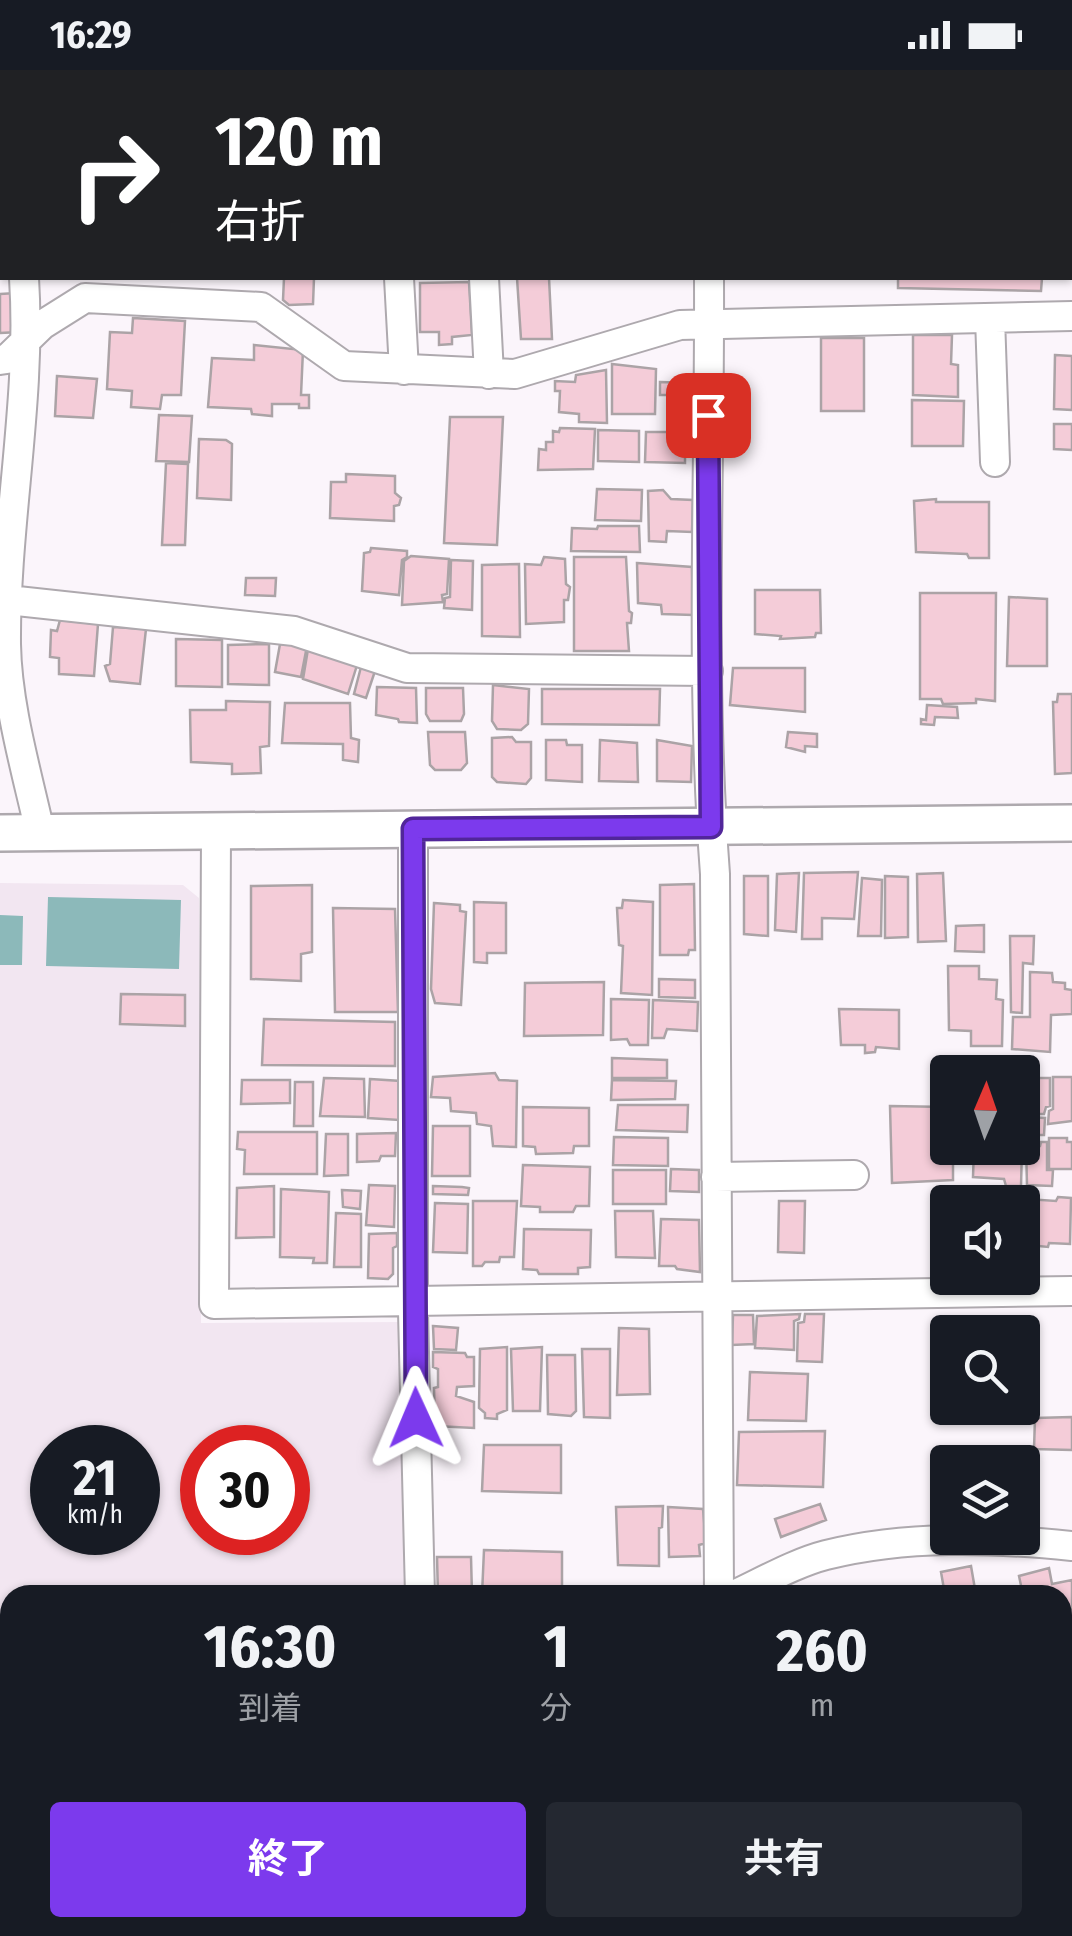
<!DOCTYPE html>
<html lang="ja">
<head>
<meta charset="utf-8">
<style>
  :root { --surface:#171b24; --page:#242831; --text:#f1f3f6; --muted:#9ea1a6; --accent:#7c3aed }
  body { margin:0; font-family:"Fira Sans Condensed","Noto Sans JP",sans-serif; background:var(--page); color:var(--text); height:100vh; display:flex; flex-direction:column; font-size:38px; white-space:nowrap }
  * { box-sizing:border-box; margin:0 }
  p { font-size:32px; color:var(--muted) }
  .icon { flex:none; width:55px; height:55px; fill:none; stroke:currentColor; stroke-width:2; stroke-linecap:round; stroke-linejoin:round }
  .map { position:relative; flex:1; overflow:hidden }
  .drawer { position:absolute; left:0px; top:1515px; width:1072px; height:352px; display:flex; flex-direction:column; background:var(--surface); border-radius:30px 30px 0 0; box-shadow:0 2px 8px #0004 }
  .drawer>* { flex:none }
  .guide { position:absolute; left:0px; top:0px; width:1072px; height:210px; box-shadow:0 2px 8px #0004; background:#202124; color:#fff; overflow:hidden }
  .needle { width:65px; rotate:2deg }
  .tools { position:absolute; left:930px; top:985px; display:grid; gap:20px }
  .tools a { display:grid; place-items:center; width:110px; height:110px; border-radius:10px; background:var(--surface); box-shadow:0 2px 8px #0004; font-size:50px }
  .speed { position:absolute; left:30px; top:1355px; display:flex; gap:20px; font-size:50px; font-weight:700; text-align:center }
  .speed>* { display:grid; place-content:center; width:130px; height:130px; border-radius:50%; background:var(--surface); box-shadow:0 2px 8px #0004; line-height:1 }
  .speed small { font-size:25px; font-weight:400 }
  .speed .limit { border:15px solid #d22; background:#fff; color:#111 }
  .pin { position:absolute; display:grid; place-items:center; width:85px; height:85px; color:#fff; margin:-42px; border-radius:20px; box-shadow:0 5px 15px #0006 }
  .me { position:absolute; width:110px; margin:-55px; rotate:359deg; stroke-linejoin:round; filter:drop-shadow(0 0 8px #0008) }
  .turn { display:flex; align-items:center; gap:35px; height:210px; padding:0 50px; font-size:45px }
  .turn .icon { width:130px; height:130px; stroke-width:2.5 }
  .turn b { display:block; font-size:70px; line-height:85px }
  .eta { display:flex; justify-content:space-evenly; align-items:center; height:170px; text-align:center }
  .eta b { font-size:60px; font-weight:700; line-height:70px }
  .primary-button { display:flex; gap:20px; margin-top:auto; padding:20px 50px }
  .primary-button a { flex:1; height:115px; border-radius:10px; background:var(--accent); color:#fff; font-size:40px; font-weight:700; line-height:115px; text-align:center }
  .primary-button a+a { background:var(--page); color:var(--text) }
  .status { display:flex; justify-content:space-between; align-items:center; height:70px; padding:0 50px; background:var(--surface); direction:ltr }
  .status svg { height:28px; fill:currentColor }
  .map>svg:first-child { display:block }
  .built { fill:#f2e6f1; fill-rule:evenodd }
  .green { fill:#c7dabf }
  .water { fill:#8cb9ba }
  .building { fill:#f4ccd8; stroke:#aba3a6; stroke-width:2.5 }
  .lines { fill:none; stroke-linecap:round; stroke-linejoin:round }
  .minor-casing { stroke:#aea9ae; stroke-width:32 }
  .tertiary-casing { stroke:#aea9ae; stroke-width:40 }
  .minor { stroke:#fff; stroke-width:28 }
  .tertiary { stroke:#fff; stroke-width:35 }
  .route-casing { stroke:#51269a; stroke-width:25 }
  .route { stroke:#7c3aed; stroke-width:18 }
</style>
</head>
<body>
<div class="status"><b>16:29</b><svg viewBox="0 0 49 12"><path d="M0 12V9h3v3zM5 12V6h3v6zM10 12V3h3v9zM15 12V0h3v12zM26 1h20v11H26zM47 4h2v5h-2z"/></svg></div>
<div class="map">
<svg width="1072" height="1866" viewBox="0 0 1072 1866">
  <rect width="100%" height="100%" fill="#fbf5fb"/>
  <!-- built -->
  <path class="built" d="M0 813 183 815 199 828 201 1253 405 1252 408 1525H10V1631L0 1632ZM52 1378H138V1462H52ZM202 1378H288V1462H202Z"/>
  <!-- green -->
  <path class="green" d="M0 1673 10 1713V1858H41L43 1866H0Z"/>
  <!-- water -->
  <path class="water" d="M48 827 181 830 179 899 46 896Z
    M0 845 23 846 22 895H0Z"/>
  <!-- building -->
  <path class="building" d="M898 0H1044V2Z
    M284 208H314L313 234 289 235 283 230Z
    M517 208H549L552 269H521Z
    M898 208H1042L1041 221 898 218Z
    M469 212 472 265 452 267V274L439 275V262H420V213Z
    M16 223 19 262 0 263V224Z
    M133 248 185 251 181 325H162L160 339 131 337 132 321 107 319 110 262 132 263Z
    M913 265H952L951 294 958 295V327L913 325Z
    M821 268H864V341H821Z
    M254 275 303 280 301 325H309V338H299V334H272V346L252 344 251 339 208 337 212 288 254 290Z
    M1055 285 1072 286V340L1054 339Z
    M612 294 656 299 655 344H612Z
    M606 300 607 353 579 352V344L559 342 560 321H555V311L575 312 576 305Z
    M57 306 97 309 93 348 55 346Z
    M660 312 688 313V325H660Z
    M912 330 964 331 963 376H912Z
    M159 345 192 346 189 392 156 391Z
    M450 347H503L497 475 444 473Z
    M1054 354H1072V380L1054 379Z
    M560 358 595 359 593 399 538 400 539 379 546 380V372H553V361L559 362Z
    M598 360 639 361V392L598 391Z
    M646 362H685V393L645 392Z
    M199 369 226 370 232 374 231 430 197 428Z
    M166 393 188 394 185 475H162Z
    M346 404 395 406V423L401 428 399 435 394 436V451L330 448 331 412H346Z
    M597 419 642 420 641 451 595 450Z
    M663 420 671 429 693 430 692 462 667 461 666 472 649 471 648 421Z
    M936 429V432H989V488H969L967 484 916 482 914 431Z
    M598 456H639L640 482 571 481 572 458 597 459Z
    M371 478 407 481V487L402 490 399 525 362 521 364 483 370 482Z
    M411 486 449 489 447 524 442 525 443 532 402 535 404 491Z
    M544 487 565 489 566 514 570 517 568 530H564V552L526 554 525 494 541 495Z
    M574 487H626L629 541 632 543 631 553H627L629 581H574Z
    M451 490 473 491 472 540 444 538 445 528 450 527Z
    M637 493 692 497 693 545 662 544 661 535 638 533Z
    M519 494 520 567 482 566V495Z
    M246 508H276L275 526 245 525Z
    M755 520H820L821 563H816L815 567 780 569 781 566 755 564Z
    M920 523H996L995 631 976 629V633L943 634 941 629H920Z
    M1009 527 1047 529V596H1007Z
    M60 550 98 554 94 606 59 604V588L50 587 51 560 57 561Z
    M113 557 146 559 140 614 110 611 105 596 110 594Z
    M176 569 222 570V617L176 616Z
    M269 574V615L228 614V575Z
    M280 574 307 576 301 607 275 602Z
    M308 579 358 592 348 624 303 609Z
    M361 597 375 601 366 628 354 624Z
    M733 598H805V642L730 635Z
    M493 615 529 619 528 654 521 660 497 659 492 651Z
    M377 617 416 618 417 653 399 652 398 649 376 645Z
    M426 618H463L464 644 461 651H430L426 644Z
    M542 619H660L659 655 542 654Z
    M1058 624H1072V703L1055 704 1053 632H1057Z
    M226 631 270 632 269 676 260 677 261 703 232 704V694L191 692 190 640H226Z
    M285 633H350L351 668 359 670 358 692 343 690V674L282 673Z
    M927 635 957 637 958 648 935 647 934 655 921 654V649L926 650Z
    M428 662H465L467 693 461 700H435L430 695Z
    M788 662 817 664V677L805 676V682L786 677Z
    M512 667 516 672H531V708L526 714 497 712 492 707V668Z
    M546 670H566L567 675H582V712L546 710Z
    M600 670 637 673 638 712 599 711Z
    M657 670 692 676 691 712 657 711Z
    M858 802 854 849 822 848V869H802L804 803Z
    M799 803 796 862 775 860 777 804Z
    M943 803 946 871 918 872 917 804Z
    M744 806H768V866L744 864Z
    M885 806 908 807V867L885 868Z
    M862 808 882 810 881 866H858Z
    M694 814 695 880H689L688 885H660V815Z
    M312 815V882L301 884V911L251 909V816Z
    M623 830 653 832 652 925 621 923 623 876 619 875 617 838H622Z
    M474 832 506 833V883H487V893L474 892Z
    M434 833 460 835V841L466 842 461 935 435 933 431 919Z
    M333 838 395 839 398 942H335Z
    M984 855V882L955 881 956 856Z
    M1010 866H1034L1033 894 1023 893 1022 943 1011 942Z
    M948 896H979V909L997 910 996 929 1003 930 1002 976H971V961L949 960Z
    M1030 902 1052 903 1053 912 1065 913V919L1072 920V944L1051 945 1050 982 1012 979 1013 947H1030Z
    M659 909 695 910V928L659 927Z
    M604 912 603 965 524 966 525 913Z
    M121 924 185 925V956L120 954Z
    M611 929 649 930 648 975H630L627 969 611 970Z
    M653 930 698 932 697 961 667 959 664 968H652Z
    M839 939 899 940V979L876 977 875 982 865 983V975H841Z
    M264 949 395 952V996L262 995Z
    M612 988 667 990V1008H612Z
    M982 989 1006 990V1000H982Z
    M495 1003 499 1010 517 1011 516 1077 493 1076 491 1056 477 1054 476 1043 451 1041 450 1028 431 1027 433 1007Z
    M1053 1007H1072V1051L1048 1054 1049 1041 1053 1039Z
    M324 1008 364 1009 365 1047 320 1046Z
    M1027 1008H1050V1036L1046 1037 1044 1044H1032L1025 1037Z
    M370 1009 401 1011 399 1050 368 1048Z
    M242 1010H290V1033L241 1034Z
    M612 1010 676 1011 675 1029 611 1030Z
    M295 1012H313V1056H294Z
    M618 1035H688L687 1062 616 1060Z
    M890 1036 948 1037V1078H953V1110L892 1113Z
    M523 1037 589 1038V1076H574L573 1083 536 1084 535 1077 523 1076Z
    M1027 1047 1045 1048 1044 1065H1026Z
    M433 1056H470V1106H432Z
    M238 1062H317V1104H244L245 1080 237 1079Z
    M396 1063 395 1086H381L379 1091 357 1092V1064Z
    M326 1064H348V1105L324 1106Z
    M614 1067 668 1068V1096L613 1095Z
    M1049 1068H1067V1072H1072V1099H1049Z
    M1041 1072H1047V1100H1053L1052 1116 1027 1115 1026 1076H1040Z
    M974 1078H1022L1021 1116H1006L1004 1109 973 1107Z
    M523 1095 590 1097 589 1136H576L573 1142H540V1137L521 1136Z
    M671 1099 699 1100V1122L670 1121Z
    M613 1100H666V1134H613Z
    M369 1115 395 1116 394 1157 366 1155Z
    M274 1116V1167L236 1168 237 1118Z
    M433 1116 462 1117 469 1118 468 1125 433 1124Z
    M281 1119 329 1122 327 1193H313L314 1188 280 1187Z
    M342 1120 361 1121 360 1139 343 1137Z
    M1058 1127 1071 1128 1070 1174 1049 1173 1048 1177 1029 1175 1027 1129 1056 1131Z
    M473 1131H517L514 1187H500L499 1192H485L482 1196H473Z
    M779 1131H805L804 1183 778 1182Z
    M435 1133 468 1134 467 1183 433 1182Z
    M615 1141H653L655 1188 616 1187Z
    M336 1143 361 1144V1197H334Z
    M661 1149 699 1150 700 1202 677 1199 675 1196H659Z
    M524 1159 591 1160 590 1197 578 1198V1204H539L537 1200 523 1199Z
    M397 1163V1176L393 1178V1204L388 1209 368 1208 369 1164Z
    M800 1244 799 1249 794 1251V1280L755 1278 757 1246Z
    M805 1244H824L822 1292 797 1291 798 1253 804 1252Z
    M733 1245H753L754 1274 732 1275Z
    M433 1256 458 1258 456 1280 434 1279Z
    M619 1258 649 1259 650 1324 617 1325Z
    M507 1277V1340L497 1344V1349L485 1348V1343L479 1338 480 1279Z
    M542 1277 540 1341H513L511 1279Z
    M582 1279H610V1348L584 1347Z
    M433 1282 465 1283 467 1287H474V1316L457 1317 456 1326 474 1332V1358L435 1356 434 1318 438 1317V1299L433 1297Z
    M547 1285H575L576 1341 571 1346 548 1344Z
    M750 1302 808 1304 806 1351 748 1350Z
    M1072 1347V1380L1034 1379 1035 1348Z
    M825 1361 823 1417 737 1415 739 1362Z
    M484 1375H561V1423L482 1421Z
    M820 1434 826 1450 781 1467 775 1449Z
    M663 1436 662 1457 659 1458V1496L618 1495 616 1437Z
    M668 1437 703 1439 706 1473 699 1475 700 1486 669 1487Z
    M484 1480 562 1482V1525H482Z
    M437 1487H471L472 1525H438Z
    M971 1496 976 1525H945L941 1502Z
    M1049 1498 1052 1514 1072 1510V1555L1062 1557V1525H1023L1019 1506Z
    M1072 1613V1654L1062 1656V1614Z
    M48 1858H97L99 1866H49Z
    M109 1858H148L150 1866H111Z
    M334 1858H368L370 1866H335Z
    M375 1858H408L410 1866H377Z
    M538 1858H608L593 1860 592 1864 539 1866Z
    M777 1858H800L802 1866H759V1861Z
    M1007 1858H1054L1056 1866H1009Z"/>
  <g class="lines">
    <defs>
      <path id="minor" d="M11 0V2
        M708 0V2
        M241 2V0
        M24 208C32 330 5 452 6 574 7 636 27 703 40 762
        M399 208 404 300
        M484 208 489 304
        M709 208C710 406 700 606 715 804L719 1525
        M990 248 995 392
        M0 290 7 289 42 255 85 228 261 237 344 296 515 304 680 255 1072 246
        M8 530 294 561 407 598 708 601
        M413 759V1242L420 1525
        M216 761 214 1234 1072 1221
        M716 1107 854 1105
        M734 1525C764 1511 795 1493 826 1485 907 1465 990 1468 1072 1476
        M0 1655 10 1654
        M1062 1792 1072 1837
        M216 1858H221
        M509 1858 510 1866
        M676 1858 678 1866"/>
      <path id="tertiary" d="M0 763 1072 753"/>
    </defs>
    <!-- minor casing -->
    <use href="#minor" class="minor-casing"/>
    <!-- tertiary casing -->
    <use href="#tertiary" class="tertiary-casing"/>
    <!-- minor -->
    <use href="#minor" class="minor"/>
    <!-- tertiary -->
    <use href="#tertiary" class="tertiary"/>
  </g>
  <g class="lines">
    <defs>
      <path id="route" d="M416 1348 413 759 711 757 708 345"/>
    </defs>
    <!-- route casing -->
    <use href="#route" class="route-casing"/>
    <!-- route -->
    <use href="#route" class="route"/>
  </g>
</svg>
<div class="tools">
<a><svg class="needle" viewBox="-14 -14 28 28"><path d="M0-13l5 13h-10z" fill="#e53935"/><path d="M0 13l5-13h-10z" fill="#9ea1a6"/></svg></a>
<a><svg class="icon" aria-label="sound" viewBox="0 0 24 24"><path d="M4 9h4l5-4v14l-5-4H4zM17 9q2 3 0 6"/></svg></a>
<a><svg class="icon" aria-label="search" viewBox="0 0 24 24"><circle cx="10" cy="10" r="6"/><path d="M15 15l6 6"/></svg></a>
<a><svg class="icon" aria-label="layers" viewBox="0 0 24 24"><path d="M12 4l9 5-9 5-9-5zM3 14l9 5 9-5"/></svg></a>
</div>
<div class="speed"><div>21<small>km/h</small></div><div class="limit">30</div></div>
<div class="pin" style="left:708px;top:345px;background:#d93025"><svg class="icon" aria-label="arrive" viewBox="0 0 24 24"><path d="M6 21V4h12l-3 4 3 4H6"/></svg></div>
<svg class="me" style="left:416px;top:1348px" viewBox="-20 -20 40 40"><path d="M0-17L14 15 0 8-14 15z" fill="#7c3aed" stroke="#fff" stroke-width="4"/></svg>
<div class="guide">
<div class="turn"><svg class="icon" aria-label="right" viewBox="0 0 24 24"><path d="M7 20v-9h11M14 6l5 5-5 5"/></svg><div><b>120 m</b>右折</div></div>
</div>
<section class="drawer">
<div class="eta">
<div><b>16:30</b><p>到着</p></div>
<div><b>1</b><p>分</p></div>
<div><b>260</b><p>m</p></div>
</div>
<div class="primary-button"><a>終了</a><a>共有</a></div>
</section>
</div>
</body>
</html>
